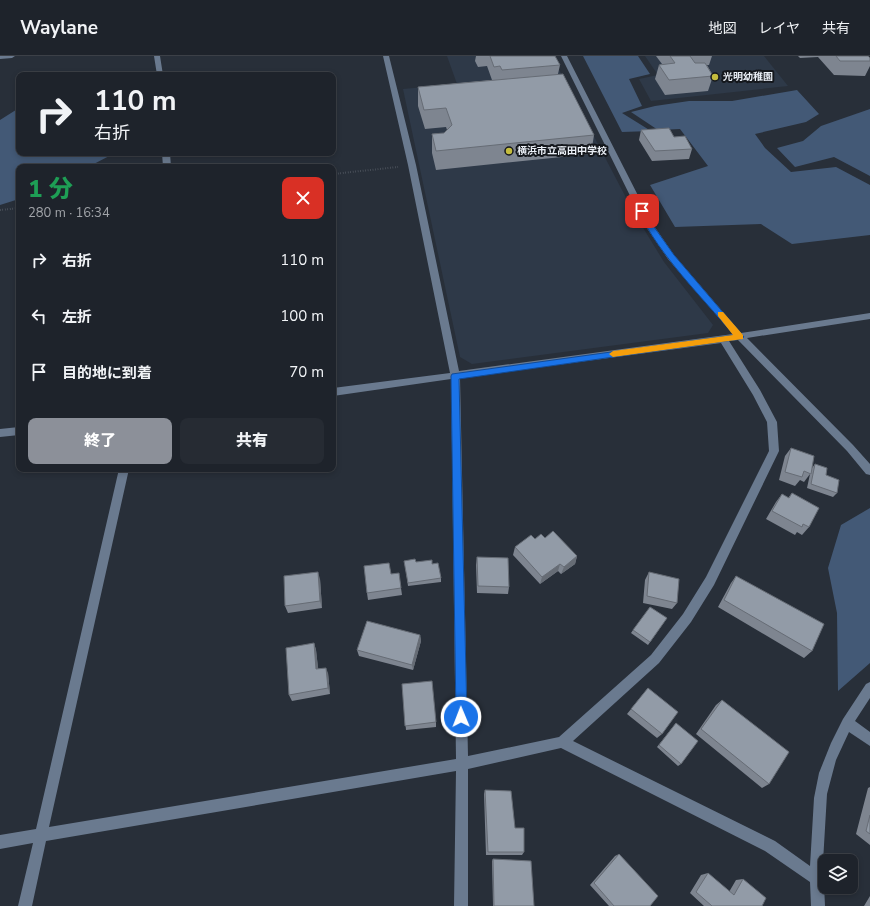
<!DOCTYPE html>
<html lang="ja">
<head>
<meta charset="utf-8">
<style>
  :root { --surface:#1e232b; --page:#262b33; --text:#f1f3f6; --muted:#a1a4a9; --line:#3c4047; --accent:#8c9099 }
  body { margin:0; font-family:"Nunito Sans","Noto Sans JP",sans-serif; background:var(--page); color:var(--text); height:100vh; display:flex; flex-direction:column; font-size:15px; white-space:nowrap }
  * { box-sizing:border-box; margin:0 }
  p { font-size:13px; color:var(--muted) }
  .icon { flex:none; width:22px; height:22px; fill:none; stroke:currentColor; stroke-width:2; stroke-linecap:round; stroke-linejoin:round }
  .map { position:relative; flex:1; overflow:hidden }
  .details { position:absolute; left:16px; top:108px; width:320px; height:308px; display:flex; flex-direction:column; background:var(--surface); border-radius:8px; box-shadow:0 2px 6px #0003,0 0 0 1px var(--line) }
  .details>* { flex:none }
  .banner { position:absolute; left:16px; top:16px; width:320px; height:84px; border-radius:8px; box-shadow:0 2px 6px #0003,0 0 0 1px var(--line); background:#1e232b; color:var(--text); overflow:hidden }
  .tools { position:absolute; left:818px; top:798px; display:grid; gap:8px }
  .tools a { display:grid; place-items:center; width:40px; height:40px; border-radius:8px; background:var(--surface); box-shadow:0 2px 6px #0003,0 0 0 1px var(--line); font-size:20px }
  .pin { position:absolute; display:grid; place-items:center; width:34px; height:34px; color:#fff; margin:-17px; border-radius:8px; box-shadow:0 2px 6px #0006 }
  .me { position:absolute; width:44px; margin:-22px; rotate:359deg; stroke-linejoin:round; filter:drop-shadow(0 0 3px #0008) }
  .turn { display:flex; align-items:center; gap:14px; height:84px; padding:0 12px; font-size:18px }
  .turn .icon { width:52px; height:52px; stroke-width:2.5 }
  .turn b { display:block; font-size:28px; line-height:34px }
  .round { display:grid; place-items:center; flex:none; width:42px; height:42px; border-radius:8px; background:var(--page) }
  .head { display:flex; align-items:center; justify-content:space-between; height:68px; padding:0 12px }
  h1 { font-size:24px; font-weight:800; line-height:30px; color:#1e9e55 }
  .cta { display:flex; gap:8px; margin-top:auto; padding:8px 12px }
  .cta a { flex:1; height:46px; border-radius:8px; background:var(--accent); color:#fff; font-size:16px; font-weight:800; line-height:46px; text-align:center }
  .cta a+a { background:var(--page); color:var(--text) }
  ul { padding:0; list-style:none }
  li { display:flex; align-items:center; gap:12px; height:56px; padding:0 12px }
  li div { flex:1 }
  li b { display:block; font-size:15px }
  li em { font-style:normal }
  header { display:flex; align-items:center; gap:24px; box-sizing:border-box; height:56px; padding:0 20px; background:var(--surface); border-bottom:1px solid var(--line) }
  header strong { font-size:19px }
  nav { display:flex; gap:22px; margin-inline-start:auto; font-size:14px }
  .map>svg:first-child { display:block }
  .built { fill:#2e3948 }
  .green { fill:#435976 }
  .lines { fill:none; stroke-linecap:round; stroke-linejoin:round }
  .path { stroke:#636972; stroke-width:2; stroke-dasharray:0.5 2; stroke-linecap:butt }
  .minor { fill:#6a7a8f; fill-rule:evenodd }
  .wall { fill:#7e8590 }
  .shaded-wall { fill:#666c75 }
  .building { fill:#929ba7; stroke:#666c75 }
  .route { fill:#1a73e8; stroke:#114b97 }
  .slow { fill:#f59e0b }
  .poi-dot { fill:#c4bc3d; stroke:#14171c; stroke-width:1.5 }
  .labels { text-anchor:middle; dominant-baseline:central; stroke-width:4; stroke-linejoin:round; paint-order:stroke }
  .far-poi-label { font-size:10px; font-weight:bold; fill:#eaeff6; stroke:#14171c; text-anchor:start }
</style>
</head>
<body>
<header>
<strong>Waylane</strong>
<nav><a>地図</a><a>レイヤ</a><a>共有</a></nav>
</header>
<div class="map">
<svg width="870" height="850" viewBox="0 0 870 850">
  <rect width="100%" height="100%" fill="#282f39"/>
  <!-- built -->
  <path class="built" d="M447 0H552L634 157 664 206 713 269 708 277 472 308 460 301 403 33 457 28Z
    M645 0H764L788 30 651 45 639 23 658 19Z"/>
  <!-- green -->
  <path class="green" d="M583 0H638L650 18 629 23 642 50 622 57 651 75 622 76Z
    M797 34 819 58 806 66 755 78 765 92 791 116 836 111 870 129V179L792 188 761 168 675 171 650 129 708 110 680 73 658 74 631 56 655 50 689 45H732Z
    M19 52V97H115L88 111H19V143L0 149V64Z
    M870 53V120L834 101 795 111 777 92 803 85 821 70Z
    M870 452V607L838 635 837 557 828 512 841 469Z"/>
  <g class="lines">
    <!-- path -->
    <path class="path" d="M333 118 398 111
      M0 154 19 152"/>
    <!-- minor -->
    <path class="minor" d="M0 0H15L12 2 0 3Z
      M154 0H160L163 19H157Z
      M383 0H389L416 109 459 315 733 278 668 203 644 168 561 0H567L652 167 674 199 741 277 870 257V263L747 282 853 389 870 408V419L866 418 847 395 738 284 729 285 760 334 777 366 779 395 714 529 691 566 659 607 573 685 775 785 810 810 814 742 819 717 831 687 843 663 866 628 870 626V642L855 665 870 676V690L849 676 836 704 827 738 823 806 825 850H811L810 826 765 795 561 692 468 713V850H454L456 715 46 785 32 850H18L33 787 0 793V779L36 773 119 413H129L49 771 456 703 451 323 333 340V332L450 317 408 109ZM721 287 753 339 767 366 769 395 706 521 683 558 651 599 559 681 468 700 460 322Z
      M162 97H170L171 111H163Z
      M19 371V379L0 381V373Z"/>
  </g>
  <!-- wall -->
  <path class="wall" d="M476 0H490L560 9 558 18 594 79 591 98 436 114 432 97V78L444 77 447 74 446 71 425 73 418 50V31L492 24 487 10 478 11 475 5Z
    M656 0H712L709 9H707L713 20 708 35 665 39 655 23 659 9 662 8Z
    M798 0H868L870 2V10L865 20 834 19 818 1 800 2Z
    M641 74 674 81 692 93 689 103 652 105 639 84Z
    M791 392 812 412 815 408 826 419 837 437 833 441 807 432 810 418 804 426 800 424 795 430 779 424 785 400Z
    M792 437 809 471 802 479 797 476 795 479 766 463 776 446 782 438 788 442Z
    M545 482 577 500 575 508 561 518 558 515 540 528 513 499 515 491 535 483Z
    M477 501 509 531 508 538 477 537 476 509Z
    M416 506 432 508 441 522V526L408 530 405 509Z
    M649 516 677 547 672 553 643 547 645 524Z
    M391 518 401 532 402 539 368 544 367 537Z
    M736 520 812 595 804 602 718 551 731 527Z
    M320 523 322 552 288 557 285 550Z
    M667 562 648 589 631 577 633 574Z
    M420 579 421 585 413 614 359 600 357 594Z
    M314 587 316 594 318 613 328 617 330 638 292 645 289 639Z
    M402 628 436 666V671L406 674Z
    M648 632 662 678 657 682 627 658Z
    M722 644 769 728 762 732 696 678 716 649Z
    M676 667 681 708 678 710 657 691Z
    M870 731V789L856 778 868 732Z
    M485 734 515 772 524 796 522 799H486L484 738Z
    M619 798 650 850H609L590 829 615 800Z
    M493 803 534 850H493L492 805Z
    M708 817 729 836 736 824 743 823 762 850H704L690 837 701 819Z
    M870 840V850H864Z"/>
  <!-- shaded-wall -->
  <path class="shaded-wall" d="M577 500 575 508 561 518 564 511Z
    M560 508 558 515 540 528 542 521Z
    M318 516 320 523 322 552 320 545Z
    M420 579 421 585 413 614 412 609Z
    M314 587 316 594 319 619 316 613Z
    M326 612 328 617 330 638 328 632Z"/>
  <!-- building -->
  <path class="building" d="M490 0H555L560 9 502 14 500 10 494 11Z
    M670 0H690L695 7H705L713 20 669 24 659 9 675 7Z
    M836 0H868L870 2V5H840Z
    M563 18 594 79 436 95 432 78 444 77 452 69 446 52 424 54 418 31Z
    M669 72 674 81 685 80 692 93 655 95 641 74Z
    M791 392 814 400 811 418 804 415 802 421 785 416Z
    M815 408 827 412 826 419 839 424 837 437 811 428Z
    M792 437 819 452 809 471 803 468 802 471 772 455 782 438 789 442Z
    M553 475 577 500 564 511 560 508 542 521 515 491 531 479 535 483 541 478 545 482Z
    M477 501 508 502 509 531 478 530Z
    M415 503 416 506 432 504V508L438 507 441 522 408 527 404 505Z
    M389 507 391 518 399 517 401 532 367 537 364 510Z
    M318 516 320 545 285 550 284 520Z
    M649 516 679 523 677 547 647 540Z
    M736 520 824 568 812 595 724 544Z
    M650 551 667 562 650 586 633 574Z
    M367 565 420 579 412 609 357 594Z
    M314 587 316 613 326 612 328 632 289 639 286 592Z
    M432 625 436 666 405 670 402 628Z
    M648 632 678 656 662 678 631 653Z
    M722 644 789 696 769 728 701 673Z
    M676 667 698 685 681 708 659 689Z
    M485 734 511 735 515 772H524V796H488Z
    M870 759V778L866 775Z
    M619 798 658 840 650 850H614L594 827Z
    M493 803 531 805 534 850H494Z
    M708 817 734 839 743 823 766 842 762 850H712L696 836Z"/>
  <!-- route -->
  <path class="route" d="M642 152 644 153 652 168 674 199 744 281 740 283 459 323 467 661 465 665 461 667 457 665 456 661 451 320 452 318 734 279C700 239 661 201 638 155Z"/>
  <!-- slow -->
  <path class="slow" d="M718 256H723L743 279V283L613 301 609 298 613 295 733 279 718 260Z"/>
  <!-- markers -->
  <g class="poi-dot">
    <circle cx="715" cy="21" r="4"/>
    <circle cx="509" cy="95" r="4"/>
  </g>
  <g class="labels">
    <!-- far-poi labels -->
    <g class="far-poi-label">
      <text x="723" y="21">光明幼稚園</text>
      <text x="517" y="95">横浜市立高田中学校</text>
    </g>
  </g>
</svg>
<div class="tools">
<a><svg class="icon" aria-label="layers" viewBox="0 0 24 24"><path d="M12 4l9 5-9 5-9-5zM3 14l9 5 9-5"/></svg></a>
</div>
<div class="pin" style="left:642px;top:155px;background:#d93025"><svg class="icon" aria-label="arrive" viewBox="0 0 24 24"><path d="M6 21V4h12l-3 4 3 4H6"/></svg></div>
<svg class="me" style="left:461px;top:661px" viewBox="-20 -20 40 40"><circle r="17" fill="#1a73e8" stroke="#fff" stroke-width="3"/><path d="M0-11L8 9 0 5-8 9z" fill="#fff"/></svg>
<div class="banner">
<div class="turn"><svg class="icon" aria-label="right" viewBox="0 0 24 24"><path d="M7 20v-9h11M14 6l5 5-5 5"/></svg><div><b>110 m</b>右折</div></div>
</div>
<section class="details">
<div class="head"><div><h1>1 分</h1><p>280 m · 16:34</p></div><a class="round" style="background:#d93025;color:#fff"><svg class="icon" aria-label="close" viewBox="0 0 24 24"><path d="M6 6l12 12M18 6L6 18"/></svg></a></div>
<ul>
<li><svg class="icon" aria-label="right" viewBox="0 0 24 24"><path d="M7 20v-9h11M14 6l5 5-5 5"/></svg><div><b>右折</b></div><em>110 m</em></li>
<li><svg class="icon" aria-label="left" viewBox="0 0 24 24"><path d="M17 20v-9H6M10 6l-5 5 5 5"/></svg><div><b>左折</b></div><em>100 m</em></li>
<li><svg class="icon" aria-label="arrive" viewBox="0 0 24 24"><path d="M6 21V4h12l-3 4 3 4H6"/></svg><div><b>目的地に到着</b></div><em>70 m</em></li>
</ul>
<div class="cta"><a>終了</a><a>共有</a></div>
</section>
</div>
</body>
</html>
